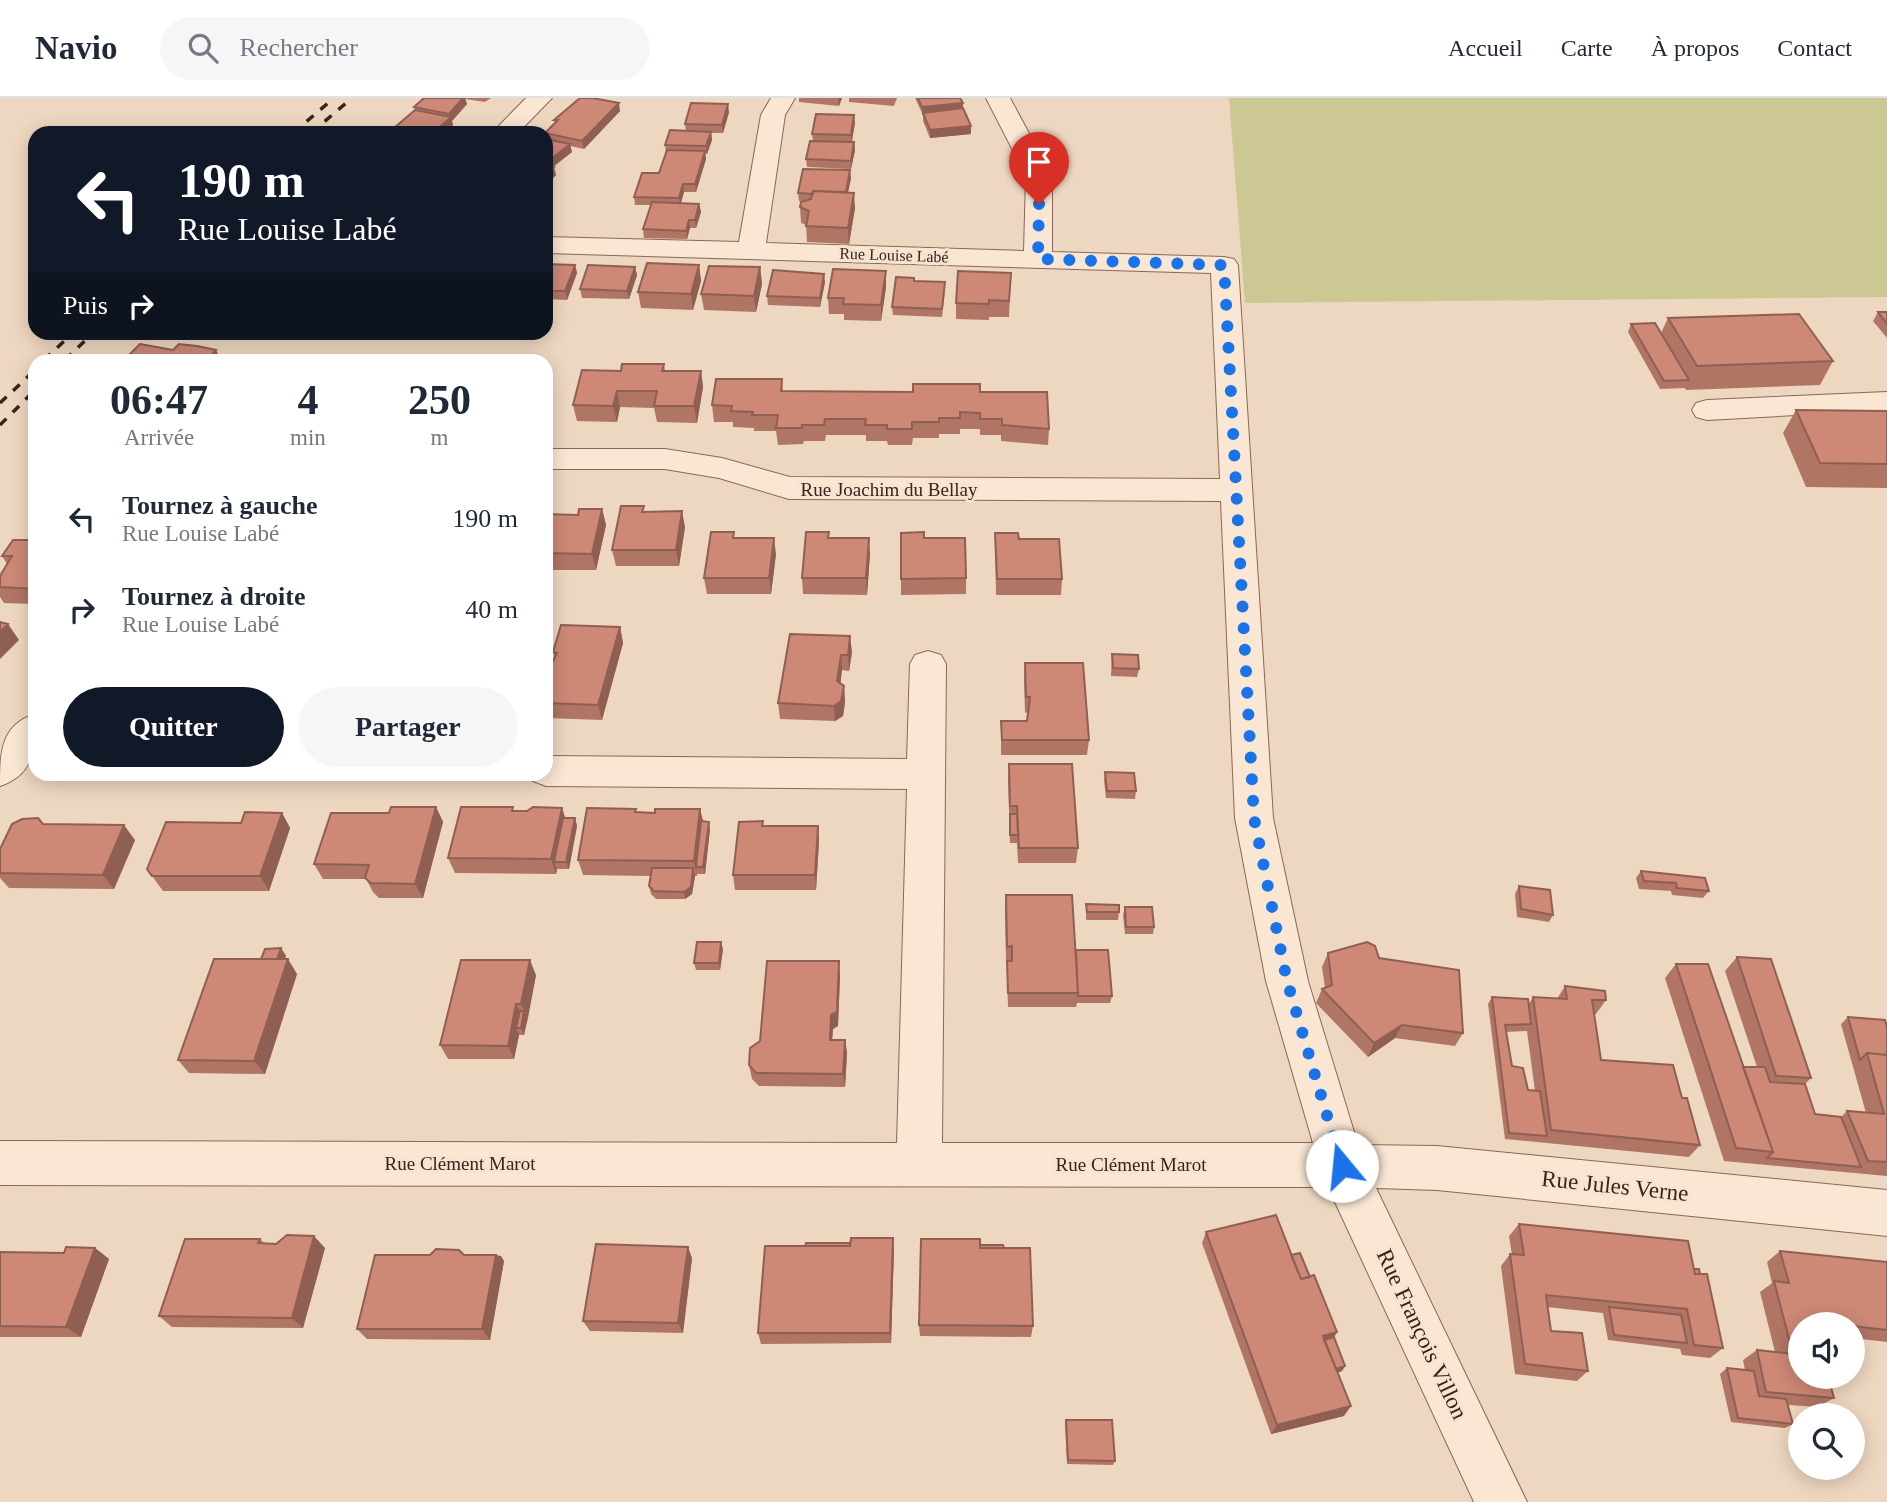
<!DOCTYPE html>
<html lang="fr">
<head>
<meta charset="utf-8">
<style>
  :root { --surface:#fff; --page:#f6f6f7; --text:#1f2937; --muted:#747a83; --line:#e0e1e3; --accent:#111827 }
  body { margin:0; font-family:Georgia,serif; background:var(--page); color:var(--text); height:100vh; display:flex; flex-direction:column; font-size:26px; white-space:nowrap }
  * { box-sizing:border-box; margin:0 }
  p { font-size:23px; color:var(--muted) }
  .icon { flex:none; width:38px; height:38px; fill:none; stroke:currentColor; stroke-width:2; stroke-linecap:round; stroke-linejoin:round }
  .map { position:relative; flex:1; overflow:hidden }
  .details { position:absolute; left:28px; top:256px; width:525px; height:427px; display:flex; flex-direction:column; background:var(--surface); border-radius:21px; box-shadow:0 4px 18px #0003 }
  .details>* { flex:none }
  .top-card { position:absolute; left:28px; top:28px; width:525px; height:214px; border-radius:21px; box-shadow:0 4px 18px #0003; background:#111827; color:#fff; overflow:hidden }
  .fabs { position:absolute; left:1788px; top:1214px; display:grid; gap:14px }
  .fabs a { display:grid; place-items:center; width:77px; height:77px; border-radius:50%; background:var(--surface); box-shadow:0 4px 18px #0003; font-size:35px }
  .pin { position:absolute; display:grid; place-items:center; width:60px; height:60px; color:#fff; margin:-72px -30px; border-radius:50% 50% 50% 0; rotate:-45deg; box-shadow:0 0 7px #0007 }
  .pin .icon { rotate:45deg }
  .me { position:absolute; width:77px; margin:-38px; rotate:343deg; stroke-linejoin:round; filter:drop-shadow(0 0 5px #0008) }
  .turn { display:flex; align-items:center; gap:24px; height:147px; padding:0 35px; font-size:32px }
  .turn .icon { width:91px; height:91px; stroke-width:2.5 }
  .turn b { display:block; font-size:49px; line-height:60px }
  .then { display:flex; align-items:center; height:66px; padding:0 35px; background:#0003; gap:14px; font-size:26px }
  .eta { display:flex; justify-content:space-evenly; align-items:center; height:119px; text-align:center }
  .eta b { font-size:42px; font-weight:700; line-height:49px }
  .action { display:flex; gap:14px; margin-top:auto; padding:14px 35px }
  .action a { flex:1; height:80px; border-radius:42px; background:var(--accent); color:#fff; font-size:28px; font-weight:700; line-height:80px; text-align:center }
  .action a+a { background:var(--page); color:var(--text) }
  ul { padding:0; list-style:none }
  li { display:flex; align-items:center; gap:21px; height:91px; padding:0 35px }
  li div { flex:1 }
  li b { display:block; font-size:26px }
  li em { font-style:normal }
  header { display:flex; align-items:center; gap:42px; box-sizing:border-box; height:98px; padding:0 35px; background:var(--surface); border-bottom:2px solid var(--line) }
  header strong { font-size:33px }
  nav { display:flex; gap:38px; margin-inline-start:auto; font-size:24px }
  .search { width:490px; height:63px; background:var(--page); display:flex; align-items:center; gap:18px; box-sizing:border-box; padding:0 24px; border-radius:38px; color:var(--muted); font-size:26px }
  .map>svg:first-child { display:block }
  .green { fill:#ccc894 }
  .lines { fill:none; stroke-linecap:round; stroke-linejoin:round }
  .minor-casing { stroke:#886858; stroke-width:2 }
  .minor { fill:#f9e6d3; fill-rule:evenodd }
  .rail { stroke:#37241d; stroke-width:3.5; stroke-dasharray:9 9; stroke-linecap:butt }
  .wall { fill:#b07565; fill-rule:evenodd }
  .shaded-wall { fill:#905f53 }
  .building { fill:#cd8876; stroke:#905f53; stroke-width:2 }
  .route { stroke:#1a73e8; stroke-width:12; stroke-dasharray:0 21.6 }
  .labels { text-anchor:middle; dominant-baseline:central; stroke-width:6; stroke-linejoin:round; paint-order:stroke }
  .far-street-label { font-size:16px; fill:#37241d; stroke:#f6e3d0 }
  .street-label { font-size:19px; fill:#37241d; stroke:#f6e3d0 }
  .near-street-label { font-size:23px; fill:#37241d; stroke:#f6e3d0 }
</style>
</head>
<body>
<header>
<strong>Navio</strong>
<div class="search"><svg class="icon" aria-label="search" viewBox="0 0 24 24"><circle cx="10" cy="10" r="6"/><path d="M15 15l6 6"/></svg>Rechercher</div>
<nav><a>Accueil</a><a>Carte</a><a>À propos</a><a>Contact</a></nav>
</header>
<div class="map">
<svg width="1887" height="1404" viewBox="0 0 1887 1404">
  <rect width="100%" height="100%" fill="#eed7c0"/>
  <!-- green -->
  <path class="green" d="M1229 0H1887V199L1245 205Z"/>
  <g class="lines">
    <defs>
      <path id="minor" d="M526 0H552L518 35H492Z
        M771 0H795L785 17 766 145 1024 153 1026 78 986 0H1010L1052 78V154L1224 159 1234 161 1238 167 1273 720 1308 883 1358 1047 1437 1048 1887 1092V1138L1437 1092 1376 1090 1527 1404H1474L1328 1089 0 1087V1043L897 1045 907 691 546 688 533 683 528 676H546V658L907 661 910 566 915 557 928 553 941 557 946 566 942 1045H1313L1266 883 1235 720 1221 403 789 401 719 380 665 371H546V351H665L722 360 790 379 1220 381 1211 175 546 155V139L739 144 761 17Z
        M1887 294V312L1707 322 1696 319 1692 312 1696 305 1707 302Z
        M35 616C35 648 36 676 0 688 0 656 0 627 35 616Z"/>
    </defs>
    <!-- minor casing -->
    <use href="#minor" class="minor-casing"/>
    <!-- minor -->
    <use href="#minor" class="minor"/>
    <!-- rail -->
    <path class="rail" d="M293 35 334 0
      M311 35 352 0
      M44 262 74 234
      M65 262 94 234
      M0 305 35 272
      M0 327 35 292"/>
  </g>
  <!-- wall -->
  <path class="wall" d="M424 0H491L485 4 465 1 467 6 452 23 453 27 444 35H396L394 30 415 12 414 9Z
    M799 0H842L839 8 799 4Z
    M849 0H897L894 8 849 4Z
    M915 0H960L963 5V11L971 36 930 40 923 23V17Z
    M620 13 584 51 570 48 572 54 553 69 556 77 546 87V35L555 25 554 22Z
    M729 14 723 35H711L712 42 707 56H705L706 61 696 94H684L681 105 699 106 701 114 696 130H690L687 141 644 140 643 131 651 107H635L634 99 659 75 666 55 665 47 686 33 685 26Z
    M855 25 852 44H854L855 52 851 71 807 69 806 61 813 43 812 36Z
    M851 80 848 94 855 110 849 146 807 144 806 127 801 125 800 109 804 104 799 103 798 95Z
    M546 166 575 167 577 175 567 202 546 201Z
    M699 167 701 183 693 212 641 210 638 194Z
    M635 169 637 177 629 201 582 200 580 191Z
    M760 169 762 186 756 214 704 212 701 196Z
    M886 173V189L881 223 844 222V216H829L828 200Z
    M1011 175 1009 219H989V222L956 221V205Z
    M914 183 945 192 942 219 893 217 892 209Z
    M825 184 820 209 768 207 767 198Z
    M1878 214H1887V240L1873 223Z
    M1668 220 1833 263 1820 287 1686 292 1685 290 1660 291 1628 234 1631 226 1661 235Z
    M664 266 665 273H701L703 289 697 325 657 324 654 310 620 309 617 324 577 323 573 307 621 273Z
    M782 281 783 293 980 294 1049 331 1048 347 1001 343V337H980V331H960V336H939V340H913L912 347H888L887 343H866V337H826L825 343H804L803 346 778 347 776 333H754V330L733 329V324H714L712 307Z
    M1796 312 1887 313V390L1806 389 1783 335Z
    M602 411 606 427 596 472H546V416L578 417Z
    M645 414 685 429 679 468H616L612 452Z
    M829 434V440L870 456 867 497 803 496 802 480Z
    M995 435 1019 441 1062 481 1061 497H996Z
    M35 437V506L4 505 0 499V478L7 466 2 458 32 442Z
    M924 440 966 480V496L901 497V481Z
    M776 456 771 496H707L704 480Z
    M620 529 623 545 602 622 546 620V577L554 559 553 554Z
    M790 536 852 554 849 573 842 572 840 585 844 588 845 604 843 618 835 623 780 621 778 605Z
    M1112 556 1139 571 1137 579 1111 578Z
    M1025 565 1089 642 1087 657H1001V623H1027L1028 614 1025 615 1024 581Z
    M1009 666 1078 750 1076 765H1018L1017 745H1010L1008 681Z
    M1105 674 1136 693 1135 701 1106 700 1104 682Z
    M436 709 443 724 423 800H379L373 794 366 781H323L314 766 389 715Z
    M562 710 565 720H575L577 728 569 771H557L556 776 455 775 448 760 515 713H527Z
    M637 714 703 723 710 731 705 776H697V778H695L692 796 685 801H656L651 796 649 788 651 778 583 777 578 762Z
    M282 715 290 730 269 793H163L147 771 241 725Z
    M43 726 135 742 114 791 9 790 0 780V751Z
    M764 728H818L819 743 816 792H735L733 777Z
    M1641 773 1709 793 1703 800 1672 797 1671 793 1639 791 1636 780Z
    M1519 788 1553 817 1549 824 1517 819 1515 796Z
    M1006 797 1076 852 1112 898 1110 905H1077L1076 909H1008L1007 878V863H1011H1006L1005 812Z
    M1086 806 1119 814 1118 822H1086Z
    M1125 809 1154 829 1153 836H1125L1123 817Z
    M281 850 286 858 284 861 297 876 265 976 189 975 178 962 261 861Z
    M723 851 720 872H696L694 865Z
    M1328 855 1379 860 1463 935 1455 948 1395 940 1368 959 1316 905 1322 891 1325 890 1322 869Z
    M1737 859 1811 980 1805 986 1815 1016 1841 1019 1847 1013 1866 1015 1841 926 1848 919 1887 929V1078L1724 1063 1665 880 1676 866 1743 969H1757L1725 873Z
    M536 877 524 937H519L514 961H448L440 947Z
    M840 878 838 928 833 931 832 942H845L847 955 845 989 759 988 752 981 749 967Z
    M1565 888 1606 902 1596 916H1594L1601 962 1682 1000 1700 1047 1689 1059 1505 1041 1488 906 1492 899 1529 906 1533 899 1557 901ZM1527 933 1535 993 1528 992 1512 968 1506 934Z
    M1519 1126 1694 1171 1723 1250 1710 1260 1682 1257 1680 1251 1608 1242 1603 1215 1547 1209 1551 1233 1588 1273 1577 1283 1515 1276 1501 1168 1510 1156 1512 1157 1509 1138Z
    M1206 1134 1291 1157 1310 1179 1337 1234 1334 1239 1345 1268 1342 1273 1337 1275 1344 1318 1271 1336 1202 1145Z
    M260 1141 264 1145 325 1150 303 1230 172 1229 159 1218Z
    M980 1147 1004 1150 1033 1228 1031 1239 920 1238 919 1227Z
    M95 1150 109 1161 81 1239H0V1154H64Z
    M894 1151 891 1245 761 1246 758 1235Z
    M1780 1153 1887 1164V1244L1853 1240V1227H1801L1834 1300 1818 1309 1788 1307 1793 1326 1785 1330 1731 1324 1720 1276 1727 1270 1745 1272 1743 1262 1757 1252 1775 1254 1760 1194 1772 1185 1767 1164Z
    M464 1157 504 1163 490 1242 367 1241 357 1231Z
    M692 1160 683 1235 590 1233 583 1223Z
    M1066 1322 1115 1363 1113 1367 1067 1366 1065 1326Z"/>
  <!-- shaded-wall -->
  <path class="shaded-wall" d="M463 0H465L467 6 452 23 453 27 444 35H433L450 20 449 16Z
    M838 0H842L839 8Z
    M619 5 620 13 584 51 582 43Z
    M963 5V13L922 17V9Z
    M728 6 729 14 723 35 722 27Z
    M854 17 855 25 851 45V37Z
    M971 28V36L930 40V32Z
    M711 34 712 42 707 56 706 48Z
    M854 44 855 52 851 71V63Z
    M570 46 572 54 546 74V65Z
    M705 53 706 61 696 94 695 86Z
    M554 69 556 77 546 87V77Z
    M850 72 851 80 846 105V97Z
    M683 86 684 94 680 108 679 100Z
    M854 95 855 110 849 146 848 130Z
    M699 106 701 114 696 130 695 122Z
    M689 122 690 130 687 141 686 133Z
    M575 167 577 175 567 202 565 193Z
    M699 167 701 183 693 212 691 196Z
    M635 169 637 177 629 201 627 193Z
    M760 169 762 186 756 214 754 198Z
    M886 173V189L881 223V207Z
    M824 176 825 184 820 209V200Z
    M216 252 221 262 211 258Z
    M547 272 551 288 546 307V276Z
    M701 273 703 289 697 325 694 308Z
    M617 293 620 309 617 324 613 308Z
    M602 411 606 427 596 472 592 456Z
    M682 413 685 429 679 468 676 452Z
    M774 440 776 456 771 496 769 480Z
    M869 440 870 456 867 497 866 480Z
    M8 526 19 542 0 561V534Z
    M620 529 623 545 602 622 598 607Z
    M850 538 852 554 849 573 848 557Z
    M841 557 842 572 839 599 837 583Z
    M844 588 845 604 843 618 835 623 834 608Z
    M436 709 443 724 423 800 415 786Z
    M562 710 567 725 554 764 557 771 556 776 551 761Z
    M700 711 704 726 696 769 697 778 694 763Z
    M282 715 290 730 269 793 260 778Z
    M575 720 577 728 569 771 566 764Z
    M709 724 710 731 705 776 703 769Z
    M124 727 135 742 114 791 103 777Z
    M818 728 819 743 816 792 815 777Z
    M693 770 695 778 692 796 685 801 684 794Z
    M721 844 723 851 720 872 719 865Z
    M281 850 286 858 281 872 276 864Z
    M288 861 297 876 265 976 254 963Z
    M530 862 536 877 528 920 521 906Z
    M839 863 840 878 838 928 833 931 831 955 830 942 831 917Z
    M516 906 523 920 516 930 519 937 514 961 508 948Z
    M524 913 528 920 524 937 521 930Z
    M1402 927 1395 940 1368 959 1374 945Z
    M845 942 847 955 845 989 843 976Z
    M314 1138 325 1150 303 1230 292 1220Z
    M893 1140 894 1151 891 1245 890 1235Z
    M688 1149 692 1160 683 1235 678 1225Z
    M95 1150 109 1161 81 1239 66 1229Z
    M496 1157 501 1158 504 1163 490 1242 482 1231Z
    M1337 1234 1330 1245 1321 1247 1323 1238Z
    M1345 1268 1342 1273 1328 1277 1331 1272Z
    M1351 1308 1344 1318 1271 1336 1277 1327Z"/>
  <!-- building -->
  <path class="building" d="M424 0H463L449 16 414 9Z
    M580 0H592L619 5 582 43 545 35 558 22H554Z
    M918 0H960L963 5 922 9Z
    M691 5 728 6 722 27 685 26Z
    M963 10 971 28 930 32 923 15Z
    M415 12 451 19 433 35H419L394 30Z
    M816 16 854 17 851 37 812 36Z
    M670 32 711 34 706 48 665 47Z
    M546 41 570 46 546 65Z
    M810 43 854 44 851 63 806 61Z
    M667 52 705 53 695 86H683L679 100 634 99 642 75H659Z
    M546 67 554 69 546 77Z
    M803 71 850 72 846 94 813 93V96L798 95Z
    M813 93 854 95 848 130 806 128 809 113 800 109 801 104 811 101Z
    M652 104 699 106 695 122H689L686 133 643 131Z
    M647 165 699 167 691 196 638 194Z
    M546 166 575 167 565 193H546Z
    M588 167 635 169 627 193 580 191Z
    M709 168 760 169 754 198 701 196Z
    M833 171 886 173 881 207 843 206 844 200H828Z
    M773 172 824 176 820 200 767 198Z
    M958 173 1011 175 1009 203 989 202V206L956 205Z
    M896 179 914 180V183L945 184 942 211 892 209Z
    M1878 214H1887V226Z
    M1799 216 1833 263 1697 268 1668 220Z
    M1655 225 1689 282 1664 283 1631 226Z
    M140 246 173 252 179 246 197 248 216 252 211 258 241 262H124Z
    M622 266H664L662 273H701L694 308H654L657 293H617L613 308 573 307 582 272 621 273Z
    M716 281H782L781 293 913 294V286H980V294H1047L1049 331 1002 327V321H980V315L960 314V320H939V324H912V331H887V327H865L866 321H825L824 327H802V330H776L778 317H752L753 314 731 313 732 308 712 307Z
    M1796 312 1887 313V366L1820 365Z
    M621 408H644L642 414 682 413 676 452H612Z
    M579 411H602L592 456 546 455V416L578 417Z
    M711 434H734L733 440H774L769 480H704Z
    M806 434H829L828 440H869L866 480H802Z
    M924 434V440H965L966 480 901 481V435Z
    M995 435H1018L1019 441H1059L1062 481H997Z
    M35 437V491L0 489V478L12 458H2L13 442H32Z
    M0 524 8 526 0 534Z
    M561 527 620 529 598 607 546 605V577L557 555 553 554Z
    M790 536 850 538 848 557H841L837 583 844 588 841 603 834 608 778 605Z
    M1112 556 1138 557 1139 571 1113 570Z
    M1025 565H1083L1089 642H1002L1001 623H1027L1030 599H1026Z
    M1009 666H1072L1078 750H1019L1017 708H1010Z
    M1105 674 1134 675 1136 693H1107Z
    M391 709H436L415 786 371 785 365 780 369 767 314 766 331 715H389Z
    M461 709H513L512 713H527L533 709 562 710 551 761 448 760Z
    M587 710 636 711 635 714 655 715V711H700L694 763 578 762Z
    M245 714 282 715 260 778H152L147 771 166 724 241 725Z
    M1010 716H1017L1018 737H1010Z
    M38 720 43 726 124 727 103 777 0 775V751L12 726 22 721Z
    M563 720H575L566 764H554Z
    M701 723 709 724 703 769H696Z
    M763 723 762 728H818L815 777H733L739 724Z
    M652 770H693L691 789 684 794 654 793 649 788Z
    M1641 773 1705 780 1709 793 1677 790 1676 785 1644 783Z
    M1519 788 1550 792 1553 817 1521 811Z
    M1006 797H1072L1078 895H1008L1007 863H1012V848L1007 849Z
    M1086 806 1119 807V814H1087Z
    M1125 809H1152L1154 829H1126Z
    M697 844H721L719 865H694Z
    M1367 844 1375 848 1379 860 1459 872 1463 935 1402 927 1374 945 1322 891 1332 887 1328 855Z
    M281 850 277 861H261L265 851Z
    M1076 852H1108L1112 898H1078Z
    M1737 859 1771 861 1811 980 1776 978Z
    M214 861H288L254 963 178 962Z
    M461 862H530L521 906H516L508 948 440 947Z
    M767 863H839L837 914 831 917 830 942H845L843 976 756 975 749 967 750 950 760 943Z
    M1676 866H1708L1773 1054 1736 1050Z
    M1565 888 1605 893 1606 902H1592L1601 962 1673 967 1682 1000H1687L1700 1047 1551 1032 1533 899 1567 901Z
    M1492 899 1528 901 1531 926 1505 927 1512 968 1523 970 1528 992 1540 993 1547 1038 1509 1035Z
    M520 913H524L521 930H516Z
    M1848 919 1885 922 1887 929V957L1867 955 1860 962Z
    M1867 955 1887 957V1064L1868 1063 1847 1013 1884 1016Z
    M1743 969H1765L1770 984 1805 986 1815 1016 1841 1019 1861 1069 1767 1060 1773 1054Z
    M1276 1117 1301 1181 1314 1177 1337 1234 1323 1238 1351 1308 1277 1327 1206 1134Z
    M1519 1126 1688 1143 1695 1176H1707L1723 1250 1694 1247 1687 1211 1546 1197 1551 1233 1582 1235 1588 1273 1525 1266 1510 1156 1524 1157Z
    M287 1137 314 1138 292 1220 159 1218 185 1141H260L258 1145 276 1146Z
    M851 1140H893L890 1235H758L765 1148H850Z
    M921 1141H980V1150H1030L1033 1228 919 1227Z
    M806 1145H850V1148H805Z
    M596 1146 688 1149 678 1225 583 1223Z
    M980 1147H1003L1004 1150H980Z
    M66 1149 95 1150 66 1229 0 1228V1154L64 1155Z
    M436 1151 459 1152 464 1157H496L482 1231H357L375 1157H430Z
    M1780 1153 1887 1164V1232L1853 1228V1227L1814 1224 1815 1227H1801V1279H1828L1834 1300 1766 1294 1757 1252 1793 1256 1774 1183 1789 1185Z
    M1300 1155 1310 1179 1301 1181 1291 1157Z
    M1694 1171H1699L1700 1176H1695Z
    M1609 1209 1681 1217 1687 1245 1614 1237Z
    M1334 1239 1345 1268 1336 1271 1324 1242Z
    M1727 1270 1754 1273 1759 1298 1786 1301 1793 1326 1738 1320Z
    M1066 1322H1112L1115 1363 1068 1362Z"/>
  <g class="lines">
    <!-- route -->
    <path class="route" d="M1039 106 1038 161 1224 167 1254 720 1287 883 1342 1068"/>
  </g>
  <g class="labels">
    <!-- far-street labels -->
    <g class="far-street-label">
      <text transform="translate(894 157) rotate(2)">Rue Louise Labé</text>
    </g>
    <!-- street labels -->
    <g class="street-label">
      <text x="889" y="391">Rue Joachim du Bellay</text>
      <text x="460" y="1065">Rue Clément Marot</text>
      <text x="1131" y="1066">Rue Clément Marot</text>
    </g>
    <!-- near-street labels -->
    <g class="near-street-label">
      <text transform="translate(1615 1088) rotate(6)">Rue Jules Verne</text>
      <text transform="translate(1422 1236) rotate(65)">Rue François Villon</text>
    </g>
  </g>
</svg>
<div class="fabs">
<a><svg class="icon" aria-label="sound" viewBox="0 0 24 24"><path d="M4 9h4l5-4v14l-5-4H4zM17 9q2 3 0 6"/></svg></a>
<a><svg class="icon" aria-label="search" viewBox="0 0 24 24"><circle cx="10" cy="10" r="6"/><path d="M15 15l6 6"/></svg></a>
</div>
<div class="pin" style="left:1039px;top:106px;background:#d93025"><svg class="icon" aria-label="arrive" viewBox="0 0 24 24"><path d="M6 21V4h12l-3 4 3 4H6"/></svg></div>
<svg class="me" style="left:1342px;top:1068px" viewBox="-20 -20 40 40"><circle r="19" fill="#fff"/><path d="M0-13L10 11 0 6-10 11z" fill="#1a73e8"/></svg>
<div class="top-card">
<div class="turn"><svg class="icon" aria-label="left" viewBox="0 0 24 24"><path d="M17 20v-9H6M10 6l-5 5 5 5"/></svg><div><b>190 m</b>Rue Louise Labé</div></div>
<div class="then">Puis<svg class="icon" aria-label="right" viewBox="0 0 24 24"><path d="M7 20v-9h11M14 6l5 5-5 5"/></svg></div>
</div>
<section class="details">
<div class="eta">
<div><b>06:47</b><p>Arrivée</p></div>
<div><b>4</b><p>min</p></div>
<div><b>250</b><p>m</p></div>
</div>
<ul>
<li><svg class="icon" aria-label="left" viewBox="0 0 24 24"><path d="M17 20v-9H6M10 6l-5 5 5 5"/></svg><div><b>Tournez à gauche</b><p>Rue Louise Labé</p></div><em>190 m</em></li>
<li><svg class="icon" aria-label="right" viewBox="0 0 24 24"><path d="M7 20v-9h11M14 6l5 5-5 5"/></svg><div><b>Tournez à droite</b><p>Rue Louise Labé</p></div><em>40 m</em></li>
</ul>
<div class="action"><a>Quitter</a><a>Partager</a></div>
</section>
</div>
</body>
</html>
